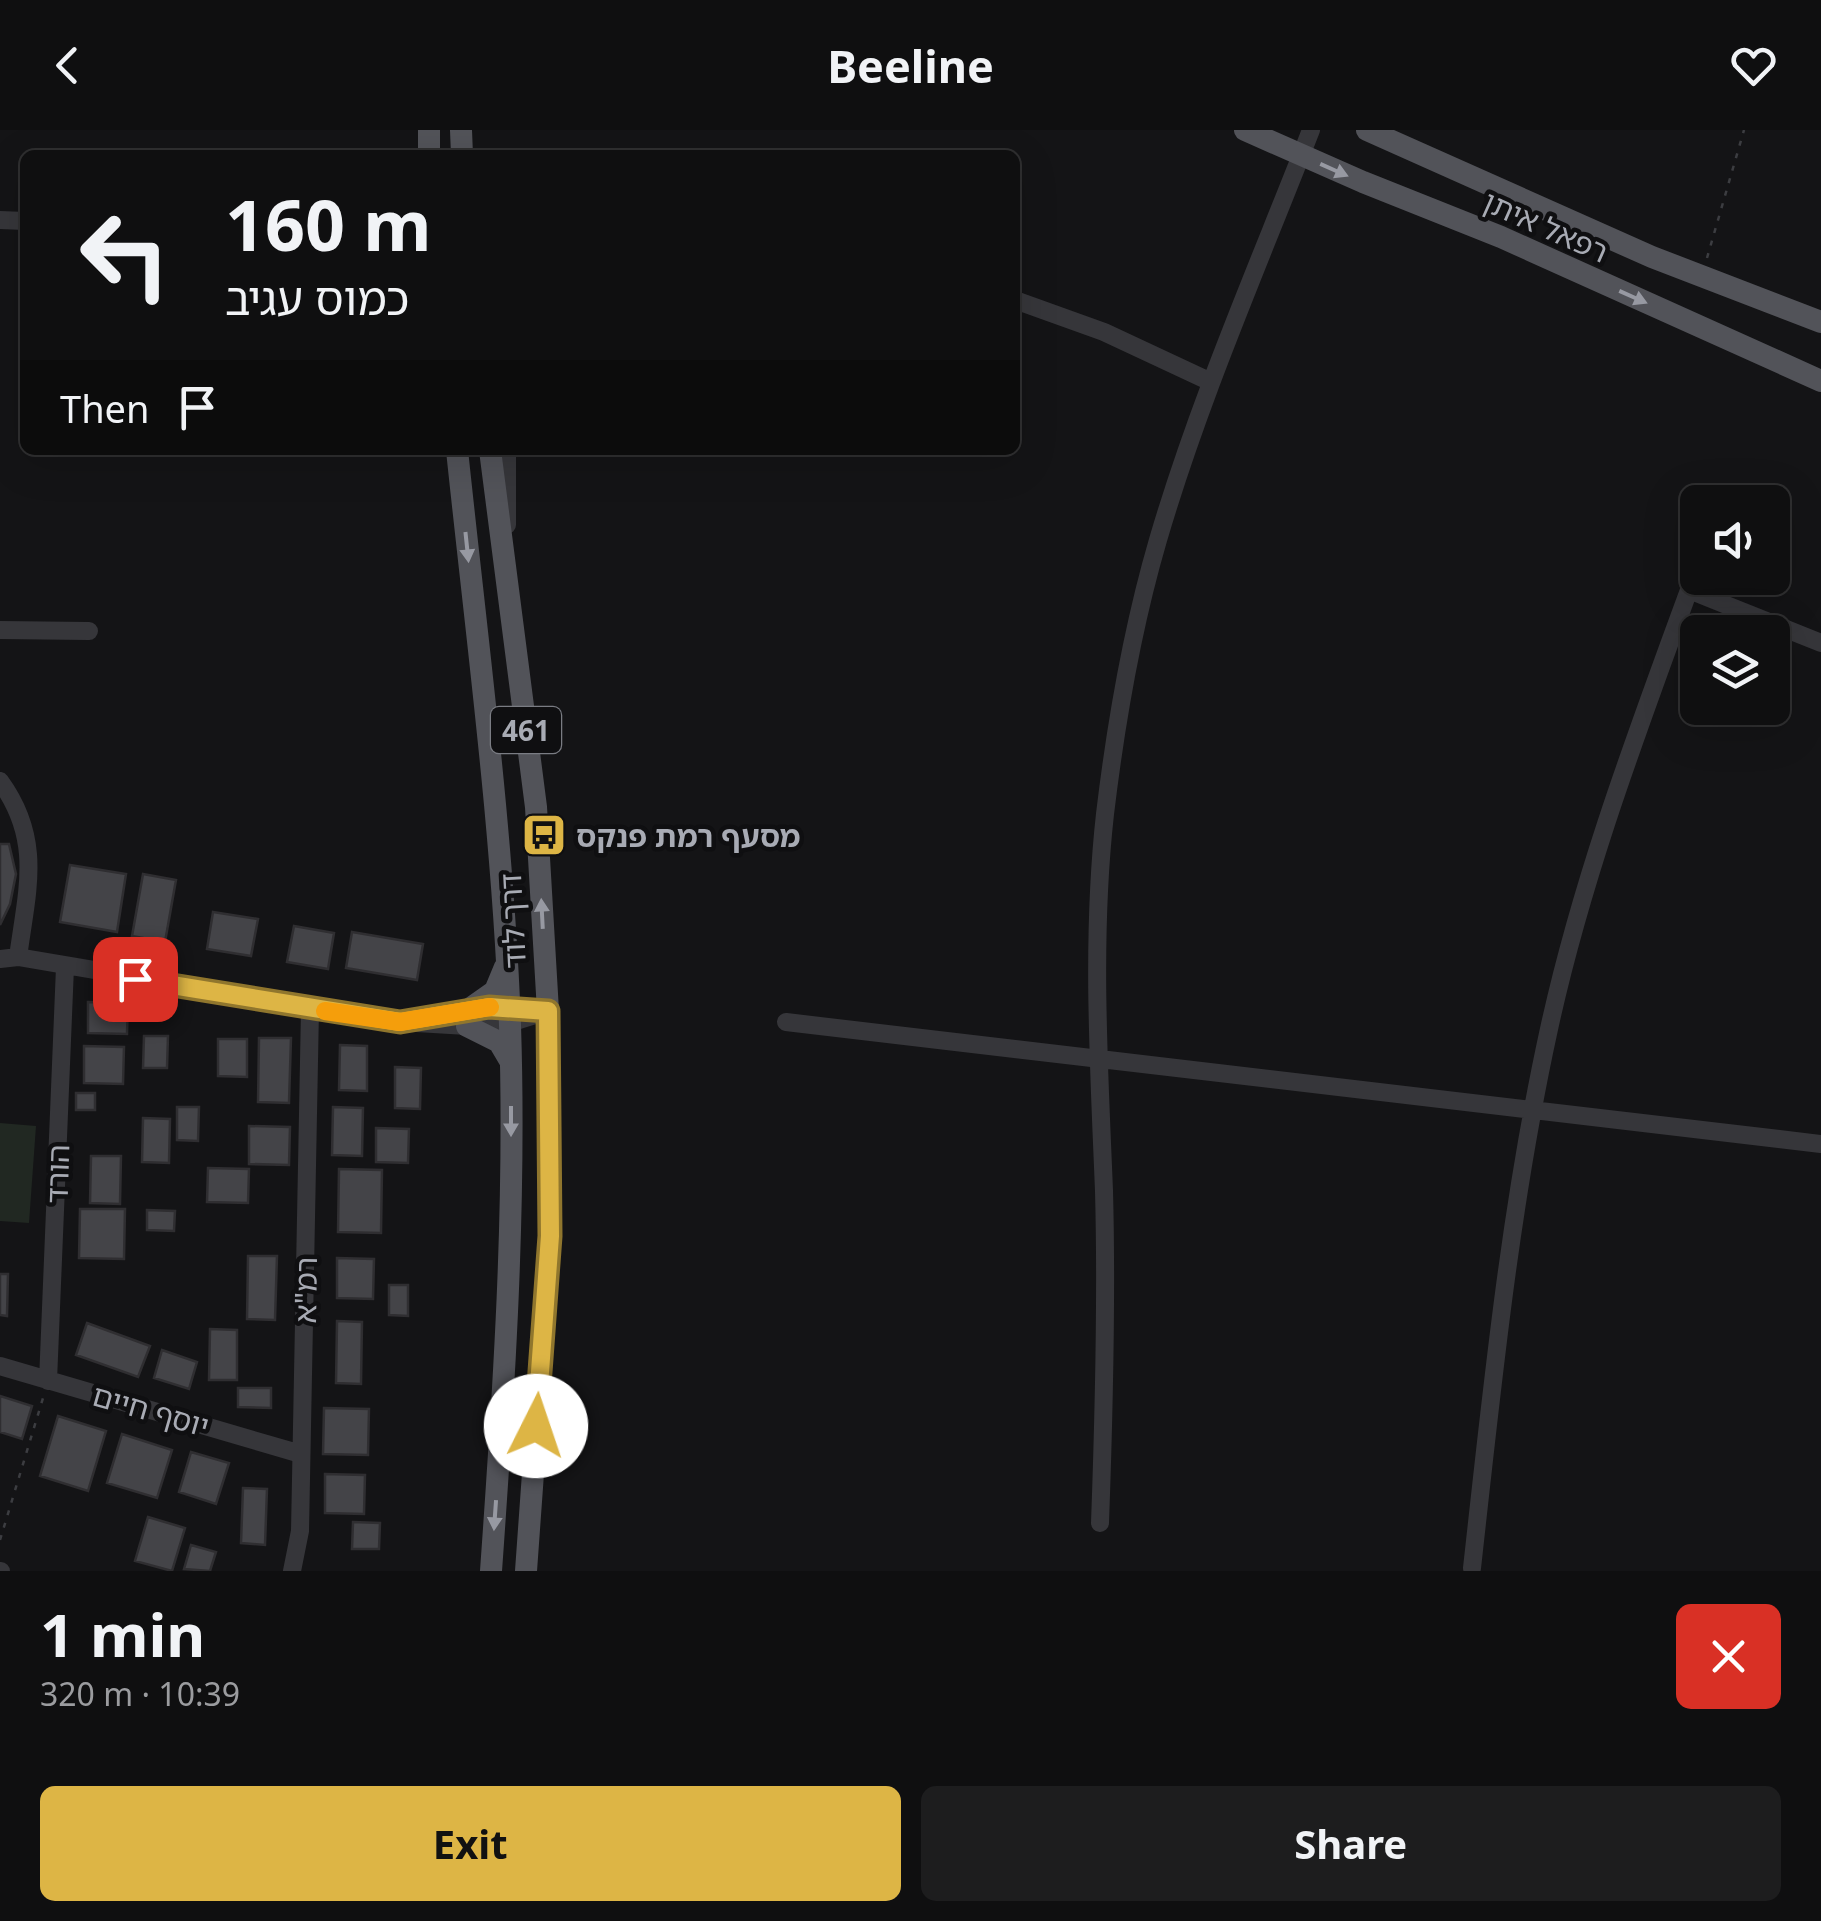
<!DOCTYPE html>
<html lang="en">
<head>
<meta charset="utf-8">
<style>
  :root { --surface:#0f0f10; --page:#1d1d1e; --text:#f1f3f6; --muted:#9b9c9f; --line:#2f2f30; --accent:#ddb545 }
  body { margin:0; font-family:"Noto Sans","Noto Sans Hebrew",sans-serif; background:var(--page); color:var(--text); height:100vh; display:flex; flex-direction:column; font-size:38px; white-space:nowrap }
  * { box-sizing:border-box; margin:0 }
  p { font-size:32px; color:var(--muted) }
  .icon { flex:none; width:55px; height:55px; fill:none; stroke:currentColor; stroke-width:2; stroke-linecap:round; stroke-linejoin:round }
  .map { position:relative; height:1441px; overflow:hidden }
  .sheet { display:flex; flex-direction:column; background:var(--surface); flex:1 }
  .sheet>* { flex:none }
  .banner { position:absolute; left:20px; top:20px; width:1000px; height:305px; border-radius:15px; box-shadow:0 10px 40px #0002,0 0 0 2px var(--line); background:#0f0f10; color:var(--text); overflow:hidden }
  .tools { position:absolute; left:1680px; top:355px; display:grid; gap:20px }
  .tools a { display:grid; place-items:center; width:110px; height:110px; border-radius:15px; background:var(--surface); box-shadow:0 10px 40px #0002,0 0 0 2px var(--line); font-size:50px }
  .pin { position:absolute; display:grid; place-items:center; width:85px; height:85px; color:#fff; margin:-42px; border-radius:20px; box-shadow:0 5px 15px #0006 }
  .me { position:absolute; width:110px; margin:-55px; rotate:4deg; stroke-linejoin:round; filter:drop-shadow(0 0 8px #0008) }
  .turn { display:flex; align-items:center; gap:35px; height:210px; padding:0 40px; font-size:45px }
  .turn .icon { width:130px; height:130px; stroke-width:2.5 }
  .turn b { display:block; font-size:70px; line-height:85px }
  .then { display:flex; align-items:center; height:95px; padding:0 40px; background:#0003; gap:20px; font-size:38px }
  .round { display:grid; place-items:center; flex:none; width:105px; height:105px; border-radius:15px; background:var(--page) }
  .overview { display:flex; align-items:center; justify-content:space-between; height:170px; padding:0 40px }
  h1 { font-size:60px; font-weight:700; line-height:75px }
  .action { display:flex; gap:20px; margin-top:auto; padding:20px 40px }
  .action a { flex:1; height:115px; border-radius:15px; background:var(--accent); color:#111; font-size:40px; font-weight:700; line-height:115px; text-align:center }
  .action a+a { background:var(--page); color:var(--text) }
  header { display:flex; justify-content:space-between; align-items:center; height:130px; padding:0 40px; background:var(--surface); font-size:45px; font-weight:700 }
  .map>svg:first-child { display:block }
  .green { fill:#212822 }
  .building { fill:#444448; stroke:#2f2e31; stroke-width:2.5 }
  .lines { fill:none; stroke-linecap:round; stroke-linejoin:round }
  .path { stroke:#3c3d41; stroke-width:2.5; stroke-dasharray:5 8; stroke-linecap:butt }
  .minor { stroke:#36363a; stroke-width:18 }
  .major { stroke:#525359; stroke-width:22 }
  .oneway { fill:#9799a2 }
  .route-casing { stroke:#90762d; stroke-width:25 }
  .route { stroke:#ddb545; stroke-width:18 }
  .slow { stroke:#f59e0b; stroke-width:18 }
  .labels { text-anchor:middle; dominant-baseline:central; stroke-width:9; stroke-linejoin:round; paint-order:stroke }
  .shield { fill:#0f0f11; stroke:#7a7c83; stroke-width:2.5 }
  .shield-label { font-size:28px; font-weight:bold; fill:#a8abb4 }
  .street-label { font-size:30px; fill:#a8abb4; stroke:#0f0f11 }
  .poi-label { font-size:30px; font-weight:bold; fill:#a8abb4; stroke:#0f0f11; text-anchor:start }
</style>
</head>
<body>
<header><svg class="icon" aria-label="back" viewBox="0 0 24 24"><path d="M15 5l-7 7 7 7"/></svg>Beeline<svg class="icon" aria-label="heart" viewBox="0 0 24 24"><path d="M12 20l-8-8c-3-5 5-10 8-4 3-6 11-1 8 4z"/></svg></header>
<div class="map">
<svg width="1821" height="1441" viewBox="0 0 1821 1441">
  <rect width="100%" height="100%" fill="#141416"/>
  <!-- green -->
  <path class="green" d="M0 993 36 996 29 1093 0 1091Z"/>
  <!-- building -->
  <path class="building" d="M0 714H9L16 744 10 774 0 795Z
    M70 735 126 744 117 802 60 792Z
    M143 744 176 750 165 812 132 806Z
    M213 782 258 789 251 826 207 819Z
    M294 796 334 803 328 839 287 832Z
    M352 802 423 814 417 850 346 838Z
    M88 872 128 873 127 904 88 903Z
    M144 906H168L167 938H143Z
    M259 908H291L289 973 258 972Z
    M218 909H247V947L218 946Z
    M340 915 367 916V961L339 960Z
    M84 916 124 917 123 954 84 953Z
    M395 937 421 938 420 979 395 978Z
    M76 963H95V980H76Z
    M177 977H199L198 1011 177 1010Z
    M333 977 363 978 362 1026 332 1025Z
    M143 988 170 989 169 1033 142 1032Z
    M249 996 290 997 289 1035 249 1034Z
    M376 998 409 999 408 1033 376 1032Z
    M91 1026H121L120 1074 90 1073Z
    M208 1038 249 1039 248 1073 207 1072Z
    M339 1039 382 1040 381 1103 338 1102Z
    M80 1079H125L124 1129 79 1128Z
    M147 1080 175 1081 174 1101 147 1100Z
    M248 1126H277L275 1190 247 1189Z
    M337 1128 374 1129 373 1169 337 1168Z
    M0 1144H8L7 1186 0 1185Z
    M389 1155H408V1186L389 1185Z
    M337 1191 362 1192 361 1254 336 1253Z
    M87 1193 150 1216 138 1247 76 1225Z
    M210 1199 237 1200V1250H209Z
    M162 1220 197 1232 189 1259 154 1248Z
    M238 1258H271V1278L238 1277Z
    M0 1266 32 1276 22 1309 0 1302Z
    M324 1278 369 1279 368 1325 323 1324Z
    M58 1286 106 1301 88 1361 40 1346Z
    M122 1304 172 1320 157 1368 107 1353Z
    M191 1322 229 1333 216 1374 179 1362Z
    M325 1344 365 1345 364 1384 325 1383Z
    M243 1358 267 1359 265 1415 241 1413Z
    M148 1387 185 1398 172 1441 135 1431Z
    M353 1392 380 1393 379 1419H352Z
    M191 1415 216 1422 210 1441 184 1439Z"/>
  <g class="lines">
    <!-- path -->
    <path class="path" d="M1707 128 1744 0
      M0 1410 43 1268"/>
    <!-- minor -->
    <path class="minor" d="M0 90 25 91
      M1015 170 1104 202 1211 252
      M507 320V395
      M0 500 89 501
      M0 651C43 710 27 760 18 827
      M0 829 18 827 400 892 467 896 510 893 548 881
      M786 892 1821 1014
      M0 1236 301 1324
      M48 1251 65 837
      M1100 1393C1104 1283 1107 1172 1104 1061 1099 935 1091 810 1105 684 1116 592 1132 499 1158 410 1199 270 1258 136 1311 0
      M1472 1438C1492 1258 1510 1077 1549 899 1582 748 1636 605 1689 460L1821 513
      M0 1441H1
      M292 1441 300 1401 310 879"/>
    <!-- major -->
    <path class="major" d="M429 0V25
      M461 0 462 25
      M1245 0 1363 52 1501 107 1821 251
      M1367 0 1652 127 1821 192
      M457 320C477 511 503 703 510 895 516 1077 504 1259 491 1441
      M490 320 536 677 548 881 550 1106 526 1441
      M468 880 495 861 505 837
      M467 896 499 912 509 929"/>
  </g>
  <!-- one-way arrows -->
  <defs><path id="oneway-solid" d="M-6-.8H1V-3.2L6.5 0L1 3.2V.8H-6Z" transform="scale(2.5)"/></defs>
  <g class="oneway">
    <use href="#oneway-solid" transform="translate(1334 40) rotate(24)"/>
    <use href="#oneway-solid" transform="translate(1633 167) rotate(24)"/>
    <use href="#oneway-solid" transform="translate(467 417) rotate(84)"/>
    <use href="#oneway-solid" transform="translate(542 784) rotate(-93)"/>
    <use href="#oneway-solid" transform="translate(511 991) rotate(90)"/>
    <use href="#oneway-solid" transform="translate(495 1385) rotate(94)"/>
  </g>
  <g class="lines">
    <defs>
      <path id="route" d="M135 849 400 892 489 877 548 881 550 1106 536 1296"/>
    </defs>
    <!-- route casing -->
    <use href="#route" class="route-casing"/>
    <!-- route -->
    <use href="#route" class="route"/>
    <!-- slow -->
    <path class="slow" d="M325 881 400 892 490 877"/>
  </g>
  <!-- icons -->
  <defs>
    <symbol id="bus-square" viewBox="-11 -11 22 22"><rect x="-9" y="-9" width="18" height="18" rx="4" fill="#ddb545" stroke="#0f0f11"/><path d="M-5-6H5V4H4V6H2V4H-2V6H-4V4H-5ZM-3.5-4V0h7V-4ZM-3.5 1.2v1.5H-2V1.2ZM2 1.2v1.5H3.5V1.2Z" fill="#111"/></symbol>
  </defs>
  <g fill-rule="evenodd">
    <use href="#bus-square" x="519" y="680" width="50" height="50"/>
  </g>
  <g class="labels">
    <!-- shield labels -->
    <rect class="shield" x="491" y="577" width="70" height="46" rx="8"/>
    <g class="shield-label">
      <text x="526" y="600">461</text>
    </g>
    <!-- street labels -->
    <g class="street-label">
      <text transform="translate(1546 96) rotate(24)">רפאל איתן</text>
      <text transform="translate(512 791) rotate(-93)">דרך לוד</text>
      <text transform="translate(57 1044) rotate(-88)">הורד</text>
      <text transform="translate(305 1160) rotate(-89)">רמ"א</text>
      <text transform="translate(151 1280) rotate(16)">יוסף חיים</text>
    </g>
    <!-- poi labels -->
    <g class="poi-label">
      <text x="576" y="705">מסעף רמת פנקס</text>
    </g>
  </g>
</svg>
<div class="tools">
<a><svg class="icon" aria-label="sound" viewBox="0 0 24 24"><path d="M4 9h4l5-4v14l-5-4H4zM17 9q2 3 0 6"/></svg></a>
<a><svg class="icon" aria-label="layers" viewBox="0 0 24 24"><path d="M12 4l9 5-9 5-9-5zM3 14l9 5 9-5"/></svg></a>
</div>
<div class="pin" style="left:135px;top:849px;background:#d93025"><svg class="icon" aria-label="arrive" viewBox="0 0 24 24"><path d="M6 21V4h12l-3 4 3 4H6"/></svg></div>
<svg class="me" style="left:536px;top:1296px" viewBox="-20 -20 40 40"><circle r="19" fill="#fff"/><path d="M0-13L10 11 0 6-10 11z" fill="#ddb545"/></svg>
<div class="banner">
<div class="turn"><svg class="icon" aria-label="left" viewBox="0 0 24 24"><path d="M17 20v-9H6M10 6l-5 5 5 5"/></svg><div><b>160 m</b>כמוס עגיב</div></div>
<div class="then">Then<svg class="icon" aria-label="arrive" viewBox="0 0 24 24"><path d="M6 21V4h12l-3 4 3 4H6"/></svg></div>
</div>
</div>
<section class="sheet">
<div class="overview"><div><h1>1 min</h1><p>320 m · 10:39</p></div><a class="round" style="background:#d93025;color:#fff"><svg class="icon" aria-label="close" viewBox="0 0 24 24"><path d="M6 6l12 12M18 6L6 18"/></svg></a></div>
<div class="action"><a>Exit</a><a>Share</a></div>
</section>
</body>
</html>
